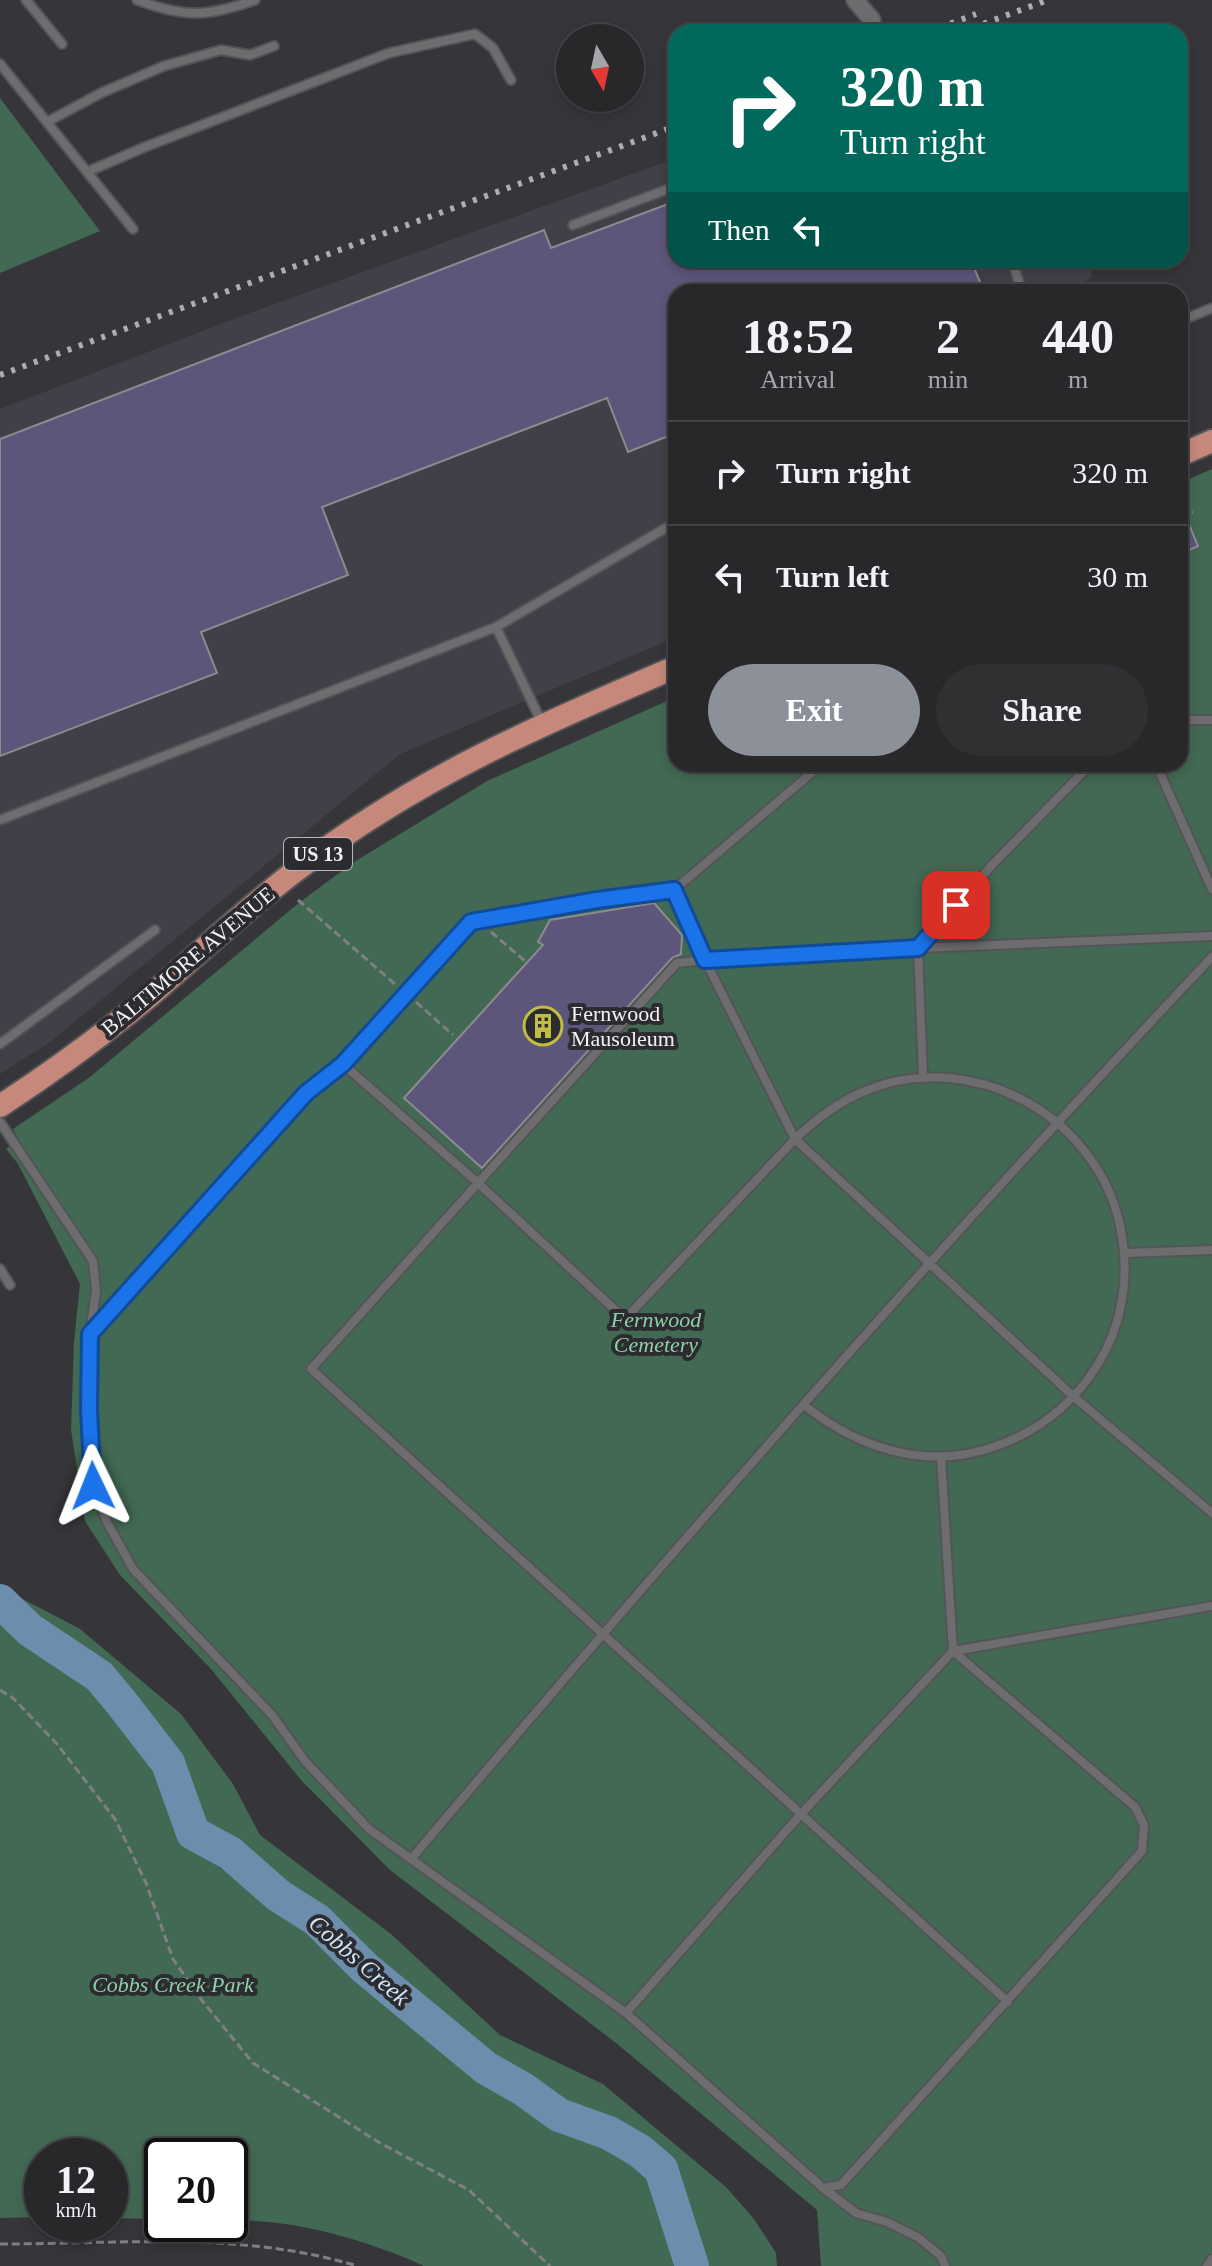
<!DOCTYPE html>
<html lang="en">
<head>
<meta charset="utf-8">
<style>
  :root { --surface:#28282b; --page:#303033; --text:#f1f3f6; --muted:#a5a6a9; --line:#444447; --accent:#8c9099 }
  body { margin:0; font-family:Georgia,serif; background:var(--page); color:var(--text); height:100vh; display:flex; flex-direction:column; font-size:30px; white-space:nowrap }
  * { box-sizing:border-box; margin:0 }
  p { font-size:26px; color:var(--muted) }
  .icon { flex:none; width:44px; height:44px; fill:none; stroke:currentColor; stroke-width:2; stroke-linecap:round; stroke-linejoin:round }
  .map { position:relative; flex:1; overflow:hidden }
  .sheet { position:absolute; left:668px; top:284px; width:520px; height:488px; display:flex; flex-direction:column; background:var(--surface); border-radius:24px; box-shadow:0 4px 12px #0003,0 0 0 2px var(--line) }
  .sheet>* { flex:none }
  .hud { position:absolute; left:668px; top:24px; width:520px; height:244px; border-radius:24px; box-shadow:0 4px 12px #0003,0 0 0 2px var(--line); background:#00695c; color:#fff; overflow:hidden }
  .needle { width:52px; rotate:171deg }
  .buttons { position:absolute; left:556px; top:24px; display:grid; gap:16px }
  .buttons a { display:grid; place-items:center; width:88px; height:88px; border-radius:50%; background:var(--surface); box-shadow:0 4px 12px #0003,0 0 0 2px var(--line); font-size:40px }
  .speed { position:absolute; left:24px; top:2138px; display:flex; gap:16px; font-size:40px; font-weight:700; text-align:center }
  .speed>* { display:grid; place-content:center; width:104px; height:104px; border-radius:50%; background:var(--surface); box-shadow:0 4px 12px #0003,0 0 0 2px var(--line); line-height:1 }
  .speed small { font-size:20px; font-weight:400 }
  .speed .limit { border:4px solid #111; border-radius:12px; background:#fff; color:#111 }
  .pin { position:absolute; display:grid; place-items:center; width:68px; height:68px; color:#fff; margin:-34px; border-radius:16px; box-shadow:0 4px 12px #0006 }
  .me { position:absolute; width:88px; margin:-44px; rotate:358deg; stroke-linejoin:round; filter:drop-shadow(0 0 6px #0008) }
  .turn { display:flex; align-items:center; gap:28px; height:168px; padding:0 40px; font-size:36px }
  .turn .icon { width:104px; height:104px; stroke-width:2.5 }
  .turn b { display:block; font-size:56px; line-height:68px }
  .then { display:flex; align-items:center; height:76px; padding:0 40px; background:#0003; gap:16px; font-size:30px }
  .eta { display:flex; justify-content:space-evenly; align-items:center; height:136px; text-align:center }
  .eta b { font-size:48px; font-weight:700; line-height:56px }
  .cta { display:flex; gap:16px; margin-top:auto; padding:16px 40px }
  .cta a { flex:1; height:92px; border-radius:48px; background:var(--accent); color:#fff; font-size:32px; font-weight:700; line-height:92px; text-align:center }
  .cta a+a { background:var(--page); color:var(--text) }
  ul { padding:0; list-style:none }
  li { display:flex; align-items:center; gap:24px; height:104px; padding:0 40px; border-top:2px solid var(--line) }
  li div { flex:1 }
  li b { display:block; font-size:30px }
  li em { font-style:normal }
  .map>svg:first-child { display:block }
  .built { fill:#414048 }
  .green { fill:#426953 }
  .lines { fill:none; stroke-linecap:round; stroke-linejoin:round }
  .river { stroke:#6c8dab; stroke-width:34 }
  .building { fill:#5d557a; stroke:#8c8c90; stroke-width:2 }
  .service-casing { stroke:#545457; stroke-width:12 }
  .minor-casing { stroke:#545457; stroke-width:20 }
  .primary-casing { stroke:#545457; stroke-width:26 }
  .path { stroke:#807f82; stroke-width:3; stroke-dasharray:8 4; stroke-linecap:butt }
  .service { stroke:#6d6d70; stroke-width:8 }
  .minor { stroke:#6d6d70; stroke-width:16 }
  .primary { stroke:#c5887b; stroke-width:22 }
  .rail { stroke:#aeadb0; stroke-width:6; stroke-dasharray:4 8; stroke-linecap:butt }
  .route-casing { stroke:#114b97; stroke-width:20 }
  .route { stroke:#1a73e8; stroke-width:14 }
  .labels { text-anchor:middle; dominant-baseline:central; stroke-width:8; stroke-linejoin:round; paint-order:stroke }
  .shield { fill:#2c2b2f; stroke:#b7b6b8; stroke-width:2 }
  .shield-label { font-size:20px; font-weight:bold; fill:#f2f1f3 }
  .street-label { font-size:22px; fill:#f2f1f3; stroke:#2c2b2f }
  .poi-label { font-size:22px; fill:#f2f1f3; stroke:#2c2b2f; text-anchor:start }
  .park-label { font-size:22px; font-style:italic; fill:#8cd0a9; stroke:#2c2b2f }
  .water-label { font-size:24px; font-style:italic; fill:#d0e6fa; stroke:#2c2b2f }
</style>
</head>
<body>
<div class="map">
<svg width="1212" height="2266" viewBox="0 0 1212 2266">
  <rect width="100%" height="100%" fill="#363539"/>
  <!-- built -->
  <path class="built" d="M676 158V260H1091V277L1074 292H676V637L400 754 50 1042 0 1074V409L239 317Z"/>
  <!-- green -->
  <path class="green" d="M0 98 100 231 0 273Z
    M1212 469V2266H821L817 2210 616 2043 390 1870 301 1780 211 1669 120 1575 85 1521 71 1430 74 1342 80 1284 18 1164 6 1149 19 1140 13 1129 90 1077 300 902 354 862 487 781 676 697V764H1180V483Z
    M0 1587 80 1629 181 1714 233 1784 260 1835 391 1934 500 2035 603 2084 726 2187 754 2219 776 2253 777 2266H424C364 2239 296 2220 230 2220V2156H162V2219L110 2218V2156H42V2217L0 2218Z"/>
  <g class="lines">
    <!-- river -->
    <path class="river" d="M0 1601 30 1630 99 1676 120 1701 168 1763 193 1833 230 1853 279 1896 317 1920 365 1968 486 2068 523 2089 559 2115 609 2133 640 2151 661 2169 692 2266"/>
  </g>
  <!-- building -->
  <path class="building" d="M676 201V260H971L984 292H676V433L628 452 607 398 322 507 348 575 201 632 217 673 0 756V439L544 230 551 248Z
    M1180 503 1198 546 1180 554Z
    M654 903 682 935 681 954 672 958 482 1168 404 1098 543 945 538 942 550 920Z"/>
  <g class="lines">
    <defs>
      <path id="service" d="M26 0 62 44
        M137 0C185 18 207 17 255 0
        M0 64 133 229
        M47 122 101 93 164 66 221 50 250 55 274 46
        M87 172 145 147 389 53 475 34 493 48 511 80
        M573 225 676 186
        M1012 260 1022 292
        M1180 321 1212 308
        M496 627 676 522
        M1180 720H1212
        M822 764 674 890 705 960 918 948 1212 936
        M1156 764 1212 889
        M0 820 496 627 542 723
        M674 890 597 900 471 922 343 1064 478 1183 677 963 705 960 795 1139 625 1319 478 1183 311 1369 1008 2002
        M0 1044 155 930
        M923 1078 918 948 994 863 1091 764
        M0 1122 93 1261 96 1290 90 1334 89 1410 93 1486 107 1522 133 1569 272 1715 305 1761 369 1829 626 2013 823 2188 841 2185 1142 1851 1144 1825 1135 1807 953 1651 1212 1606
        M1125 1253 1212 1250
        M0 1269 10 1285
        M90 1334 306 1093 343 1064
        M804 1405C859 1449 928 1471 996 1446 1039 1431 1074 1403 1098 1364 1122 1326 1129 1280 1122 1236 1104 1120 975 1045 865 1091 838 1102 816 1119 795 1139L1074 1397 1212 1513
        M412 1858C671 1551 936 1249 1212 957
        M626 2013 801 1814 953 1651 941 1457
        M823 2188 856 2213 887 2222 919 2238 941 2256 945 2266
        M1207 2266 1212 2259"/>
      <path id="minor" d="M855 0 872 20"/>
      <path id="primary" d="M1180 455 1212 441
        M0 1106C52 1072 103 1035 151 995 200 953 246 908 298 869 417 778 539 725 676 667"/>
    </defs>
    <!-- service casing -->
    <use href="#service" class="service-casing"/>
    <!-- minor casing -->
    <use href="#minor" class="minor-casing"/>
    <!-- primary casing -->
    <use href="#primary" class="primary-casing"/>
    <!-- path -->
    <path class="path" d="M1180 514 1193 512
      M298 900 395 984
      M491 932 525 961
      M416 1002 453 1035
      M0 1690 13 1698 57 1744 115 1819 146 1883 173 1959 200 1998 253 2063 380 2143 469 2190 550 2266
      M0 2244C117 2244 244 2231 357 2266"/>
    <!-- service -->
    <use href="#service" class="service"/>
    <!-- minor -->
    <use href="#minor" class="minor"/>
    <!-- primary -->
    <use href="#primary" class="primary"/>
    <!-- rail -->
    <path class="rail" d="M928 32 976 14
      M961 32 1048 0
      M0 375 676 126"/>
  </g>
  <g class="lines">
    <defs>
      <path id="route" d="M93 1486 89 1410 90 1334 306 1093 343 1064 471 922 597 900 674 890 705 960 918 948 956 905"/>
    </defs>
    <!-- route casing -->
    <use href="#route" class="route-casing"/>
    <!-- route -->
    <use href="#route" class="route"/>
  </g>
  <!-- icons -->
  <defs>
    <symbol id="building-ring" viewBox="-11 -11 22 22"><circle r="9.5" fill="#2c2b2f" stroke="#c1bd40" stroke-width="1.5"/><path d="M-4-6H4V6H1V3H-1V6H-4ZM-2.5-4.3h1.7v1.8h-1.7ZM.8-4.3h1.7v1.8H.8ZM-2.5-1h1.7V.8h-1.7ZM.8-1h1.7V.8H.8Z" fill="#c1bd40"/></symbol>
  </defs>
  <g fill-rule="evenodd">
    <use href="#building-ring" x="521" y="1004" width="44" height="44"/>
  </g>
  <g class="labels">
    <!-- shield labels -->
    <rect class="shield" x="284" y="838" width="68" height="32" rx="6"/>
    <g class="shield-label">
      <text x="318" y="854">US 13</text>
    </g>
    <!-- street labels -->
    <g class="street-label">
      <text transform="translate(188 961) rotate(-40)">BALTIMORE AVENUE</text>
    </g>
    <!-- poi labels -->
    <g class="poi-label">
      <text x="571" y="1013">Fernwood<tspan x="571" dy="25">Mausoleum</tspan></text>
    </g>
    <!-- park labels -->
    <g class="park-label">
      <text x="656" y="1319">Fernwood<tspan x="656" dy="25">Cemetery</tspan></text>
      <text x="173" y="1984">Cobbs Creek Park</text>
    </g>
    <!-- water labels -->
    <g class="water-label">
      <text transform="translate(359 1960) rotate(41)">Cobbs Creek</text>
    </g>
  </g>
</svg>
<div class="buttons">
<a><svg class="needle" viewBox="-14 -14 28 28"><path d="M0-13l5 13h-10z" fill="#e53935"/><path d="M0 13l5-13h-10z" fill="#a5a6a9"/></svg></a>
</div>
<div class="speed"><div>12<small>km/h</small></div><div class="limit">20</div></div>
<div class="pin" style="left:956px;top:905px;background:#d93025"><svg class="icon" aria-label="arrive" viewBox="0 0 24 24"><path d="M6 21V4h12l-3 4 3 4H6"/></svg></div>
<svg class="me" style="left:93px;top:1486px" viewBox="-20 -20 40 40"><path d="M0-17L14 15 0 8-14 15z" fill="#1a73e8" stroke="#fff" stroke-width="4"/></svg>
<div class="hud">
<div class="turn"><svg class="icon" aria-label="right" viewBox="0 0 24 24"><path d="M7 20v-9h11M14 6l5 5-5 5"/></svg><div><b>320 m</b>Turn right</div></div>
<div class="then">Then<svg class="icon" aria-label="left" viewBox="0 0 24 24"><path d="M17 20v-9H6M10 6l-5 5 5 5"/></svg></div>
</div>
<section class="sheet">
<div class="eta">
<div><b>18:52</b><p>Arrival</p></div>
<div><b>2</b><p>min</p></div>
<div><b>440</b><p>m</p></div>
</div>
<ul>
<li><svg class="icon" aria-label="right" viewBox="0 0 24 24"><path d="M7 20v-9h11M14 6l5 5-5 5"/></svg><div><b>Turn right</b></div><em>320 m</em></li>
<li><svg class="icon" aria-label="left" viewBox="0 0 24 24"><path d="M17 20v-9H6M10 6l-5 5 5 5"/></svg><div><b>Turn left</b></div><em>30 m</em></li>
</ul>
<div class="cta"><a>Exit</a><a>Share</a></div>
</section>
</div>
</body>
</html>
